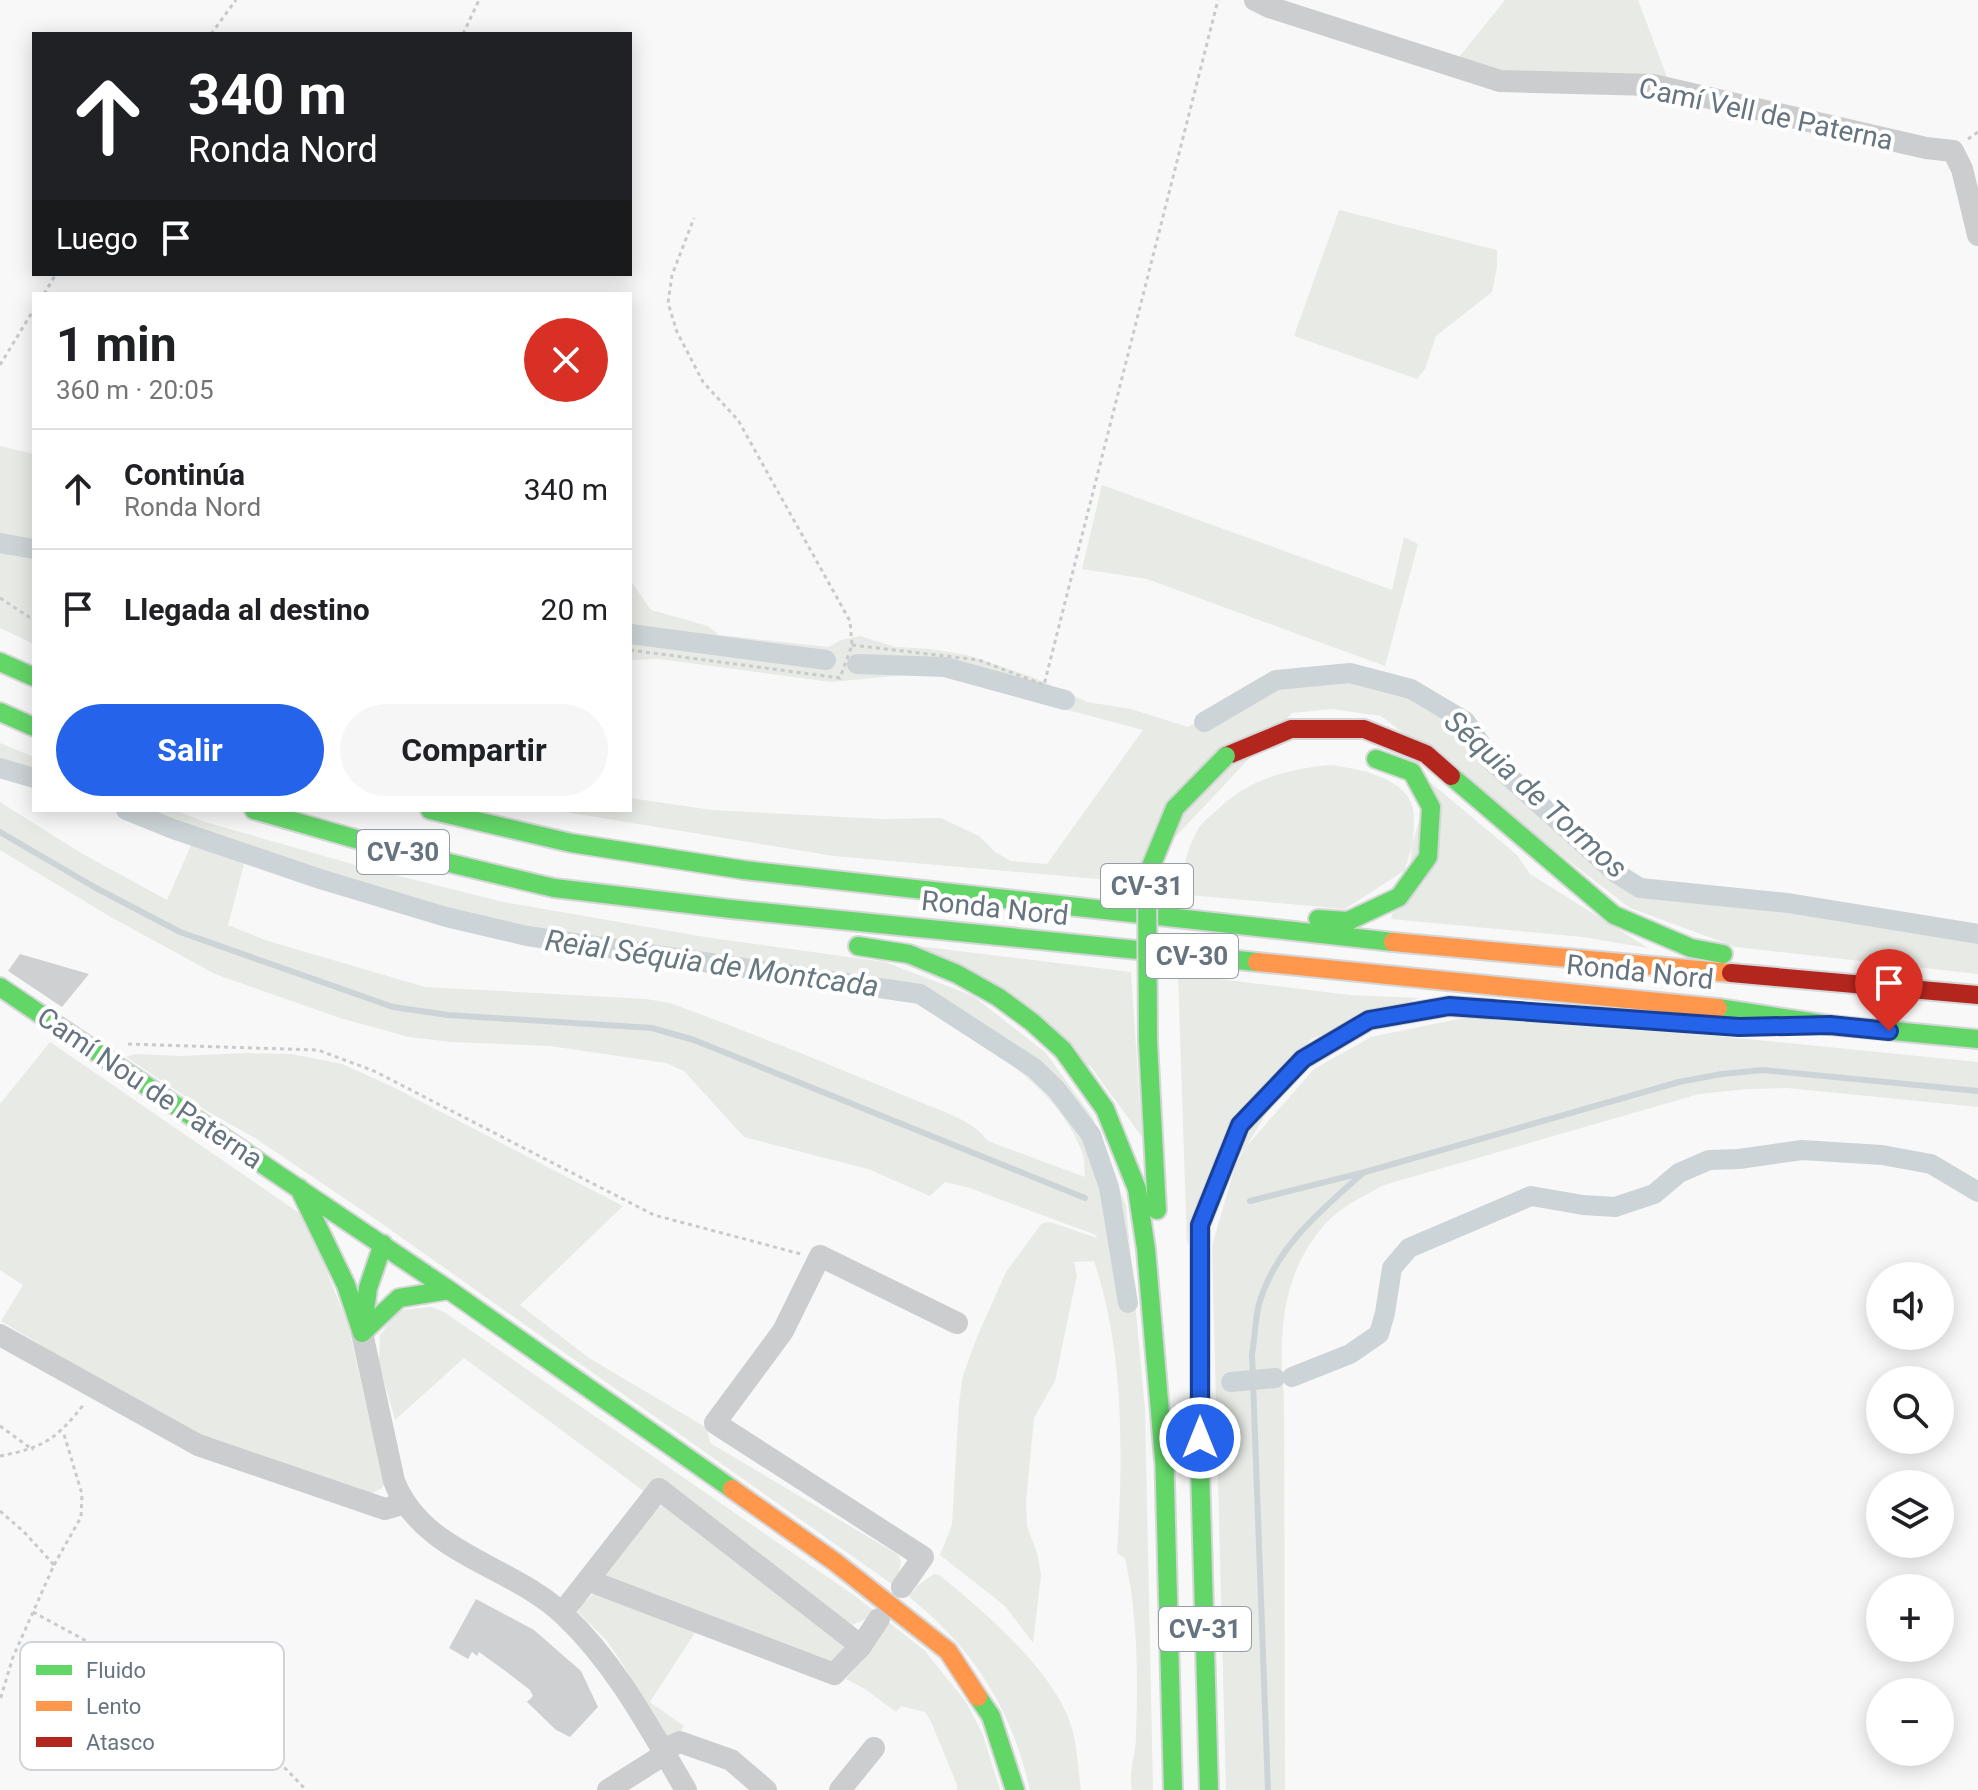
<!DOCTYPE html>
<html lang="es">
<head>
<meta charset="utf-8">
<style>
  :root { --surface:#fff; --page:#f6f6f6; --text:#202124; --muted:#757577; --line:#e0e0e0; --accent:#2563eb }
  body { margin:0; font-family:Roboto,sans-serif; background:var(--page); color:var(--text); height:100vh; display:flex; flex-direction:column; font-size:30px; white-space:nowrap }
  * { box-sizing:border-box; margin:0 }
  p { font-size:26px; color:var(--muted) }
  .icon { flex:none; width:44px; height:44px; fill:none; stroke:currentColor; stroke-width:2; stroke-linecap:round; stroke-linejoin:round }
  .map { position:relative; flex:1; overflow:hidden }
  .side { position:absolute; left:32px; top:292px; width:600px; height:520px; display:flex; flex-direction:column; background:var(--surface); border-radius:0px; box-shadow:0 4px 20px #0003 }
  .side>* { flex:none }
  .top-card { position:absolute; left:32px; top:32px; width:600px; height:244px; border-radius:0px; box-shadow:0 4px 20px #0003; background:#202124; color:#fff; overflow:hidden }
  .tools { position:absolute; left:1866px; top:1262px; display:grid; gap:16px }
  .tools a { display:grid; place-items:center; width:88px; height:88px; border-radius:50%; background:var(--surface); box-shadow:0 4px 20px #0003; font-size:40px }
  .pin { position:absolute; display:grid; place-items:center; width:68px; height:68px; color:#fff; margin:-82px -34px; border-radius:50% 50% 50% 0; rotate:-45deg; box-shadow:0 0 8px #0007 }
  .pin .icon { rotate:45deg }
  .me { position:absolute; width:88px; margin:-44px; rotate:0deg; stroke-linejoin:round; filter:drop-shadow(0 0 6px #0008) }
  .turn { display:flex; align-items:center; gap:28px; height:168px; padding:0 24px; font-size:36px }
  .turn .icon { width:104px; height:104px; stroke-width:2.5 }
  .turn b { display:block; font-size:56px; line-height:68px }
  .then { display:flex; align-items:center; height:76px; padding:0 24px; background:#0003; gap:16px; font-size:30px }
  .round { display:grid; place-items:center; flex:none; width:84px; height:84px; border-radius:42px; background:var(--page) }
  .head { display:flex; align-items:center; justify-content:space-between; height:136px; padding:0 24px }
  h1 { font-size:48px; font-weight:700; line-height:60px }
  .action { display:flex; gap:16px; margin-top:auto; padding:16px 24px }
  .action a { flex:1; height:92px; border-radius:48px; background:var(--accent); color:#fff; font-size:32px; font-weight:700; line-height:92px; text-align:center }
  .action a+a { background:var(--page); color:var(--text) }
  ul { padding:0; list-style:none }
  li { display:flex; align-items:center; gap:24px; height:120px; padding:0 24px; border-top:2px solid var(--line) }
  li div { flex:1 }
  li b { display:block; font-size:30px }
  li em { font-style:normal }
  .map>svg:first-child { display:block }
  .green { fill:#e7eae5; fill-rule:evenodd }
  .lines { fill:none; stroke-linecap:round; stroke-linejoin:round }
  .stream { stroke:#cdd4d7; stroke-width:6 }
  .canal { stroke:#cdd4d7; stroke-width:20 }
  .building { fill:#cfd0d2 }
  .fast-casing { stroke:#d5d6d7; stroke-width:22 }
  .slow-casing { stroke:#d5d6d7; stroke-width:22 }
  .jam-casing { stroke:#d5d6d7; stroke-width:22 }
  .path { stroke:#c9cacb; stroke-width:3; stroke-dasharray:4 4; stroke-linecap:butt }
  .street { stroke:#cbcdce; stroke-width:22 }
  .fast { stroke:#63d668; stroke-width:18 }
  .slow { stroke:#ff974d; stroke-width:18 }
  .jam { stroke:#b3261e; stroke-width:18 }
  .fast-bridge-casing { stroke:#d4d5d5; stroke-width:22; stroke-linecap:butt }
  .fast-bridge { stroke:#63d668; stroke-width:18 }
  .route-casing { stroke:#184099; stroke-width:20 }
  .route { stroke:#2563eb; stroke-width:14 }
  .labels { text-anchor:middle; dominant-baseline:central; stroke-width:8; stroke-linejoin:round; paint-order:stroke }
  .shield { fill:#fff; stroke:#949ea6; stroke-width:2 }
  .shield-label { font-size:26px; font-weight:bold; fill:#667480 }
  .street-label { font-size:28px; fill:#667480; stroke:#fff }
  .water-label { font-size:30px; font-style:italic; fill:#677980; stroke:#fff }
  .key { fill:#fff; stroke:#d1d5d9; stroke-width:2 }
  .key-label { font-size:22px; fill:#667480 }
</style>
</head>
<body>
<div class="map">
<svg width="1978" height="1790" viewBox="0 0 1978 1790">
  <rect width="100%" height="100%" fill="#f8f8f8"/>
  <!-- green -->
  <path class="green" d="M1505 0H1638L1667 77 1525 75 1456 61Z
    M1339 210 1497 250V267L1492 292 1436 336 1425 369 1417 379 1294 336Z
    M0 446 34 454V644L0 628Z
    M1102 485 1392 590 1404 537 1418 544 1385 666 1147 579 1082 569Z
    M630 580 651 610 708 626 719 635 829 647 841 640 860 636 896 647 930 649 967 655 1035 678 1087 702 1131 709 1188 727 1275 678 1349 670 1404 685 1440 698 1469 717 1498 756 1633 878 1645 883 1824 902 1978 928V974L1736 947 1630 908 1381 716 1332 709 1292 713 1133 882 834 856 553 810H630V798L712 810 882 819 941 818 979 836 995 852 1011 861 1047 864 1143 730 928 673 831 682 659 659 630 660Z
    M0 743 34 757V785L0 775Z
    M1331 765C1357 769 1402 776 1412 805 1417 818 1411 851 1410 867L1345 909 1179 894C1182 873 1186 852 1196 833 1200 824 1209 817 1217 810 1249 779 1287 769 1331 765Z
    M1430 782 1517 855 1530 874 1648 948 1583 937 1391 919Z
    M0 802 81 853 167 900 193 841 175 837 113 810H174L205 822 359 866 503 902 711 938 885 962 973 996 1045 1052 1093 1118 1126 1206 1145 1409 1153 1790H1132C1128 1771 1136 1756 1136 1736 1138 1678 1138 1615 1125 1558L1117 1553C1123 1456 1125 1354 1094 1261L1074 1262 1077 1275 1055 1381 1034 1418 1026 1502 1027 1526 1037 1553 1041 1575 1033 1643 1005 1606 940 1555 952 1525 959 1403 963 1376 977 1337 1006 1272 1042 1223 1050 1222 1097 1238 1096 1235 970 1188 945 1182 930 1196 868 1169 744 1137 684 1071 666 1063 550 1046 452 1042 409 1037 340 1018 215 974 109 916 0 850ZM245 860 356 899 488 935 921 1004C978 1041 1058 1085 1082 1152 1085 1159 1084 1169 1085 1177L988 1141C973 1120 943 1112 920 1102 837 1067 754 1034 670 1003L646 999 425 987 268 941 228 925Z
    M893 943 1131 972 1142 1137 1091 1067Z
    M1178 974 1350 995 1419 998 1311 1039 1187 1245Z
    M1473 1016 1527 1017 1978 1062V1107L1787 1088 1747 1089 1699 1094 1384 1185C1364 1196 1342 1206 1327 1222 1281 1272 1278 1334 1284 1398L1285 1790H1226L1212 1246 1238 1156 1314 1069 1371 1037Z
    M50 1042 305 1217 348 1325 384 1484 382 1488 372 1493 179 1428 1 1321 23 1285 0 1270V1104Z
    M247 1053 291 1054 342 1064 391 1086 623 1206 520 1305 589 1358 707 1428 710 1443 897 1554 901 1561 896 1587 381 1223 255 1138 207 1111 126 1057 135 1054 181 1056Z
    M431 1307 444 1312 855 1596 924 1650 966 1702 983 1735 1000 1790H957V1785L932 1724 925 1712 901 1706 896 1712 865 1689 846 1679 862 1661 875 1615 850 1626 649 1495 464 1358 395 1420 379 1363 380 1335 399 1310Z
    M662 1505 669 1506 847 1647 833 1665 601 1578 647 1518Z
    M934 1574 939 1575C982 1609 1052 1670 1070 1722 1077 1743 1078 1768 1081 1790H1030C1012 1709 973 1648 909 1597L917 1586Z
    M597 1591 698 1628 650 1702 684 1726 676 1738H670L664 1733 620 1660 607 1641 578 1612 582 1604Z"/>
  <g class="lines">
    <!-- stream -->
    <path class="stream" d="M0 832 96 888 180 932 393 1007 448 1015 652 1028 694 1040 1085 1198
      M1250 1201 1365 1172 1679 1082 1722 1074 1763 1070 1978 1091
      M1268 1790 1252 1354C1255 1337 1255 1320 1259 1304 1275 1248 1321 1210 1363 1173"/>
    <!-- canal -->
    <path class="canal" d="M0 543 34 549
      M630 634 826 660
      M857 664 945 667 1065 700
      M1204 722 1276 680 1350 673 1411 689 1465 721 1493 762 1506 774 1616 873 1640 888 1788 903 1978 934
      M0 768 34 778
      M126 810 173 829 320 879 446 917 527 936 920 994 1034 1068 1056 1089 1091 1135 1109 1187 1128 1303
      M1292 1377 1350 1354 1379 1334 1385 1313 1392 1268 1409 1248 1531 1196 1583 1205 1615 1207 1654 1194 1679 1173 1709 1160 1739 1159 1802 1150 1882 1155 1931 1164 1978 1192
      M1231 1382 1275 1378"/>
  </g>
  <!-- building -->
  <path class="building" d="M20 954 89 974 62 1007 8 971Z
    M476 1599 534 1630 581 1671 598 1707 570 1737 556 1730 527 1702 533 1696 530 1690 504 1670 479 1652 477 1656 472 1652 468 1659 449 1648Z"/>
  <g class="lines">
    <defs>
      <path id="fast" d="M0 662 34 677
        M0 712 34 727
        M1451 776 1614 915 1691 948 1723 954
        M254 810 391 849 554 888 731 909 1257 962
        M430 810 571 843 744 870 1393 942
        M1318 919 1348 921 1399 897 1428 857 1431 807 1412 772 1376 759
        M858 946 909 954 957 974 998 997 1032 1022 1063 1050 1105 1109 1137 1189 1146 1249 1165 1471
        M0 987 449 1290 732 1489
        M1718 1008 1830 1025 1978 1039
        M1148 1042 1157 1210
        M299 1188 346 1285 362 1333
        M363 1327 368 1288 383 1244
        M362 1333 399 1298 449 1290
        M1164 1446 1173 1790
        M978 1697 991 1716 1015 1790
        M1209 1790 1200 1468V1225L1240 1125 1303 1059 1369 1020 1449 1006 1491 1009"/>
      <path id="slow" d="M1393 942 1731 973
        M1257 962 1718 1008
        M732 1489 835 1562 948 1651 978 1697"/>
      <path id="jam" d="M1226 756 1291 729H1364L1426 754 1451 776
        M1731 973 1978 995"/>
    </defs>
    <!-- fast casing -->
    <use href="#fast" class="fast-casing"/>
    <!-- slow casing -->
    <use href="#slow" class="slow-casing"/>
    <!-- jam casing -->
    <use href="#jam" class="jam-casing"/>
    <!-- path -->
    <path class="path" d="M211 34 236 0
      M463 34 479 0
      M1968 139 1978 132
      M44 294 56 274
      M0 365 34 309
      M0 598 29 617H34
      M852 645 979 660 1044 685 1218 0
      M630 650 840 678 852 645 850 621 738 420 703 382 677 332 668 303 672 275 694 218
      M128 1044 318 1050 374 1071 654 1215 801 1254
      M0 1426 33 1450
      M0 1456C46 1447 56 1439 85 1403
      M0 1511 25 1533 54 1565 13 1657 0 1700
      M54 1565 81 1517 82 1494 63 1431
      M33 1612 127 1663 197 1716 286 1769 306 1790"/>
    <!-- street -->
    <path class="street" d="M1255 0 1269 7 1500 81 1653 85 1926 148 1953 151 1962 169 1978 235
      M362 1333 394 1481C422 1554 512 1565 564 1615 616 1664 650 1729 686 1790
      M0 1335 198 1445 385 1509 405 1503
      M590 1581 834 1674 861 1646 879 1619
      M902 1587 923 1557 715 1423 783 1331 820 1256 957 1323
      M562 1613 659 1489 861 1646
      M662 1750 680 1742 731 1760 766 1790
      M608 1790 665 1754
      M840 1790 874 1748"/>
    <!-- fast -->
    <use href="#fast" class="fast"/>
    <!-- slow -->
    <use href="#slow" class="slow"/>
    <!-- jam -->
    <use href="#jam" class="jam"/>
    <defs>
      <path id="fast-bridge" d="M1148 1042 1147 876 1175 808 1226 756"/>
    </defs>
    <!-- fast-bridge casing -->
    <use href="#fast-bridge" class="fast-bridge-casing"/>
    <!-- fast-bridge -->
    <use href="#fast-bridge" class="fast-bridge"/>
  </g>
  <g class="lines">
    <defs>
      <path id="route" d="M1200 1438V1225L1240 1125 1303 1059 1369 1020 1449 1006 1739 1027 1830 1025 1889 1031"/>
    </defs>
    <!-- route casing -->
    <use href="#route" class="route-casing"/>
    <!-- route -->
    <use href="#route" class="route"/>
  </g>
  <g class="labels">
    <!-- shield labels -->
    <g class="shield">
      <rect x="357" y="830" width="92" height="44" rx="6"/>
      <rect x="1101" y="864" width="92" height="44" rx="6"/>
      <rect x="1146" y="934" width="92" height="44" rx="6"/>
      <rect x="1159" y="1607" width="92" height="44" rx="6"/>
    </g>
    <g class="shield-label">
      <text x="403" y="852">CV-30</text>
      <text x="1147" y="886">CV-31</text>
      <text x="1192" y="956">CV-30</text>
      <text x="1205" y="1629">CV-31</text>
    </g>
    <!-- street labels -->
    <g class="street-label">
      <text transform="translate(1766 114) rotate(12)">Camí Vell de Paterna</text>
      <text transform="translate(995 908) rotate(6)">Ronda Nord</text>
      <text transform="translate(1640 972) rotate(6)">Ronda Nord</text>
      <text transform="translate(150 1088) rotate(34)">Camí Nou de Paterna</text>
    </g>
    <!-- water labels -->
    <g class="water-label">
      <text transform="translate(1536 794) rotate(42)">Séquia de Tormos</text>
      <text transform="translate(712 963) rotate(8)">Reial Séquia de Montcada</text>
    </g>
  </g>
  <!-- legend -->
  <rect x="20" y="1642" width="264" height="128" rx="12" class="key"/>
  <rect x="36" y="1665" width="36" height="10" fill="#63d668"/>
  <rect x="36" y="1701" width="36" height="10" fill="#ff974d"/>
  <rect x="36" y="1737" width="36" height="10" fill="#b3261e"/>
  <g class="key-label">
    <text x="86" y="1678">Fluido</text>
    <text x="86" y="1714">Lento</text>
    <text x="86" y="1750">Atasco</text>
  </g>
</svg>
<div class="tools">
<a><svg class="icon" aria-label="sound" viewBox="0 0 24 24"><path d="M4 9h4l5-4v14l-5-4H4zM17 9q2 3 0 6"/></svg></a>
<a><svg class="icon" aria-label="search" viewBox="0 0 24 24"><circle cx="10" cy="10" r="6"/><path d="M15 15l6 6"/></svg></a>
<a><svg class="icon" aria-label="layers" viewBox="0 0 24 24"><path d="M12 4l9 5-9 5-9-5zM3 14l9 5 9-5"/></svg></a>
<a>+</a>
<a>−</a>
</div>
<div class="pin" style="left:1889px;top:1031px;background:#d93025"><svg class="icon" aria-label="arrive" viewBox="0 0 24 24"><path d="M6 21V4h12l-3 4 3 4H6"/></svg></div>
<svg class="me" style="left:1200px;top:1438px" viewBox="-20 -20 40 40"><circle r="17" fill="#2563eb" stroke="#fff" stroke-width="3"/><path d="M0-11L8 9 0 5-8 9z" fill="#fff"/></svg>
<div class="top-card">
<div class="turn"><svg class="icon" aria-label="ahead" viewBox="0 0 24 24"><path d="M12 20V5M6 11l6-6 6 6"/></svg><div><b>340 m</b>Ronda Nord</div></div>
<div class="then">Luego<svg class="icon" aria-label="arrive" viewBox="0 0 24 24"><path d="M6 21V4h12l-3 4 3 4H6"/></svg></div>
</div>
<section class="side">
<div class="head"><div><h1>1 min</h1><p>360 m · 20:05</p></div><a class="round" style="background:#d93025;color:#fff"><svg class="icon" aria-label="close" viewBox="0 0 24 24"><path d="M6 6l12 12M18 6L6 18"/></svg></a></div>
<ul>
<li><svg class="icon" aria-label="ahead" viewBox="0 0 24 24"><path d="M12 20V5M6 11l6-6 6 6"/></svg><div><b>Continúa</b><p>Ronda Nord</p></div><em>340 m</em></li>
<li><svg class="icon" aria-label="arrive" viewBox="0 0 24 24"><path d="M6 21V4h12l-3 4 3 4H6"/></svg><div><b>Llegada al destino</b></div><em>20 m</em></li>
</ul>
<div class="action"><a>Salir</a><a>Compartir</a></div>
</section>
</div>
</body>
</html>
